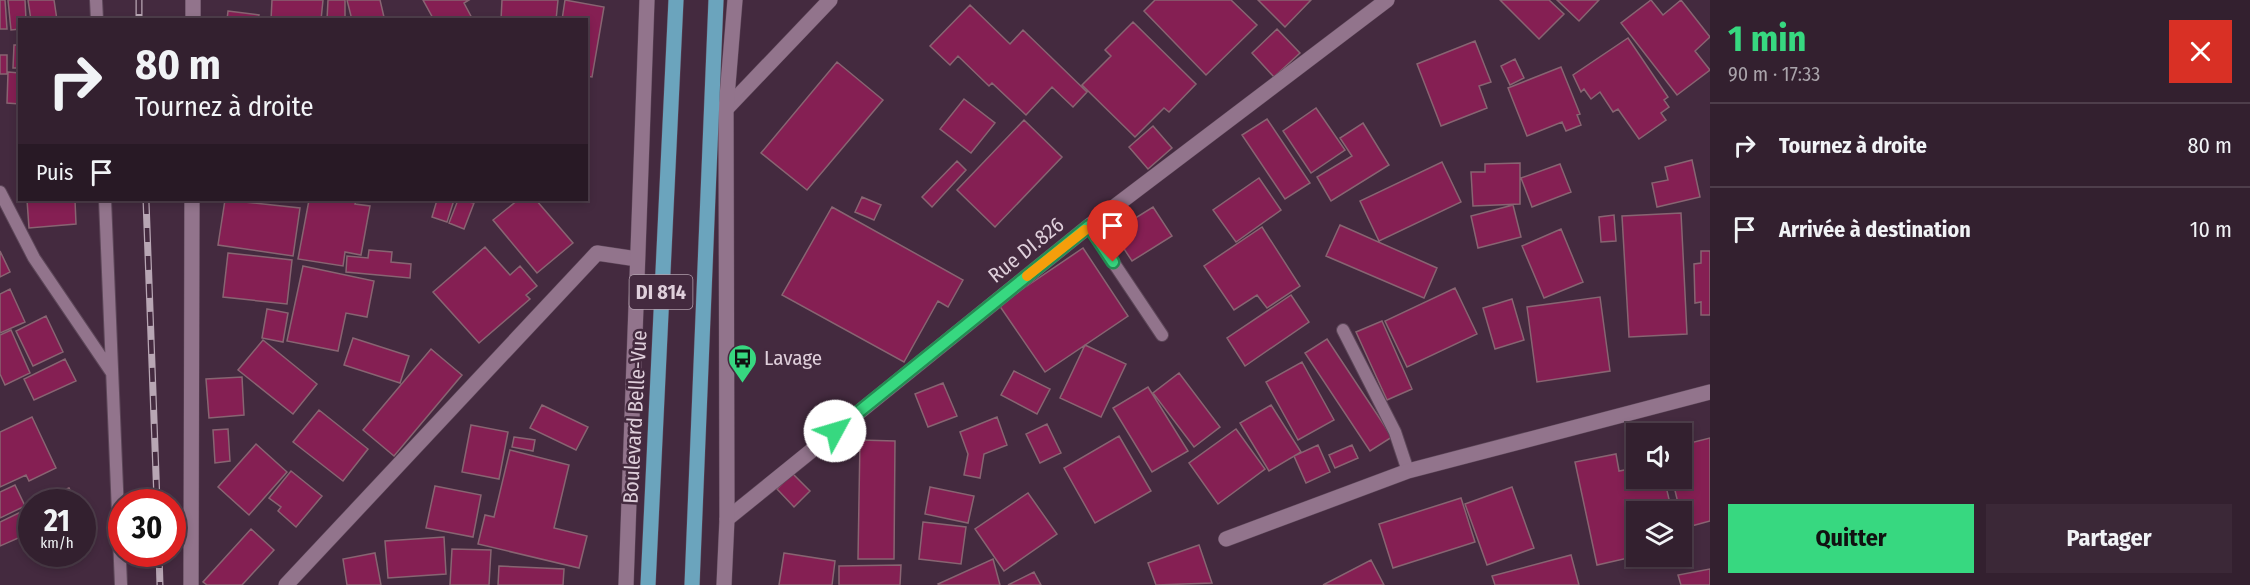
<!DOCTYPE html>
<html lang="fr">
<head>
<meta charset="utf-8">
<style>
  :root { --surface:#33202f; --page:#3b2837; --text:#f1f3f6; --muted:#a9a3aa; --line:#4e3e4b; --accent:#37d880 }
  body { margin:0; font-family:"Fira Sans Condensed",sans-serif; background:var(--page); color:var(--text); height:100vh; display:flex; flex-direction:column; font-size:22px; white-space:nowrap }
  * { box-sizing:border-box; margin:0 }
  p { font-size:20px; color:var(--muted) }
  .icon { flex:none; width:33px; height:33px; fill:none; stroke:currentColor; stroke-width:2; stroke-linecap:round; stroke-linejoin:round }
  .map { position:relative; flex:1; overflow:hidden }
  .side { display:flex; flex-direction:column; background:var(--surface); width:540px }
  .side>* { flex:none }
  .top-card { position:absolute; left:18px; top:18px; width:570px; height:183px; border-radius:0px; box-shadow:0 3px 9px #0003,0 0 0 2px var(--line); background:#33202f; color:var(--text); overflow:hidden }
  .buttons { position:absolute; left:1626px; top:423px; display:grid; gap:12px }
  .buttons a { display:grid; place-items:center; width:66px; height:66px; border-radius:0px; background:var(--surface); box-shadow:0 3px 9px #0003,0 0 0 2px var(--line); font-size:30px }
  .speed { position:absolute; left:18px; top:489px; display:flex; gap:12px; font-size:30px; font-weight:700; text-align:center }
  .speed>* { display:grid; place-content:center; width:78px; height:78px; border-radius:50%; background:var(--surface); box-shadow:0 3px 9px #0003,0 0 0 2px var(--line); line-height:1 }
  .speed small { font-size:15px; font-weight:400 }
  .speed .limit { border:9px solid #d22; background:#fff; color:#111 }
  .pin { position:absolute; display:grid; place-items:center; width:51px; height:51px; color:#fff; margin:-62px -26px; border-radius:50% 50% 50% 0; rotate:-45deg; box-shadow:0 0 6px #0007 }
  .pin .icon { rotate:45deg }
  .me { position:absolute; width:66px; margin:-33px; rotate:51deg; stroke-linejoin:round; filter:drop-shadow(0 0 4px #0008) }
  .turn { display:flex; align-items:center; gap:21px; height:126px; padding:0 18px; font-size:27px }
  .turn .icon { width:78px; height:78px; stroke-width:2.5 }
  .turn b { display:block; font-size:42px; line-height:51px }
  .then { display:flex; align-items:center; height:57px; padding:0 18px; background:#0003; gap:12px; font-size:22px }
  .round { display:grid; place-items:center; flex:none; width:63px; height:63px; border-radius:0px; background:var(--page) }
  .overview { display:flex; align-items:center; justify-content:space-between; height:102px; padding:0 18px }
  h1 { font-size:36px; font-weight:700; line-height:45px; color:var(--accent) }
  .action { display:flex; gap:12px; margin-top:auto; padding:12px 18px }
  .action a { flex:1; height:69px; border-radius:0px; background:var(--accent); color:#111; font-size:24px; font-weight:700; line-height:69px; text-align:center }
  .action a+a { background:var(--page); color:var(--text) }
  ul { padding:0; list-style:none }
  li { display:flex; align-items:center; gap:18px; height:84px; padding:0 18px; border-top:2px solid var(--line) }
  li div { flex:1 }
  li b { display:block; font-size:22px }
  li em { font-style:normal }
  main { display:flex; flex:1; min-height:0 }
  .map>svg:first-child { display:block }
  .building { fill:#851f53; stroke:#886472; stroke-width:1.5 }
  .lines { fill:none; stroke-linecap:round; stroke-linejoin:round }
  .lane-casing { stroke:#5d4759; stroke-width:14 }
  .street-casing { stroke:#5d4759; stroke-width:16 }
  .secondary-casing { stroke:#5d4759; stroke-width:16 }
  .primary-casing { stroke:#5d4759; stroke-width:16 }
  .lane { stroke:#92748c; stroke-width:12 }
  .street { stroke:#92748c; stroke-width:15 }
  .secondary { stroke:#92748c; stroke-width:15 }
  .primary { stroke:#6ba4bd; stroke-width:15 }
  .rail-casing { stroke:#b8a6b4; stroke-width:7 }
  .rail { stroke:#442a3f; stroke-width:4.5; stroke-dasharray:14; stroke-linecap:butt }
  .route-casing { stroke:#248c53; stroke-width:15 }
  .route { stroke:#37d880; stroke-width:10 }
  .slow { stroke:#f59e0b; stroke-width:10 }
  .labels { text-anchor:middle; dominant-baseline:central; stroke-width:5; stroke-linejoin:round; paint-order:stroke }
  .shield { fill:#442a3f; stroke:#b09eac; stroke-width:1.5 }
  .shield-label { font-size:20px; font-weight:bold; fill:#dfcfdb }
  .street-label { font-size:21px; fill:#dfcfdb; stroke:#442a3f }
  .poi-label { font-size:21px; fill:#dfcfdb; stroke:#442a3f; text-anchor:start }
</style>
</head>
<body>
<main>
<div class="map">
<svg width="1710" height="585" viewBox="0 0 1710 585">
  <rect width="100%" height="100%" fill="#442a3f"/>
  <!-- building -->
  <path class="building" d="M0 0H5L7 29H0Z
    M8 0H25L26 20H20V29L11 30Z
    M28 0H54L57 20H31Z
    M272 0H323L321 20H271Z
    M328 0H345V20H327Z
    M347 0H380L384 17 352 20Z
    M423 0H469L464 3 473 20H434Z
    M502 0H558L556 20H501Z
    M565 0 604 7 592 77 586 76V20H562Z
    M1155 0H1231L1257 25 1206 75 1144 11Z
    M1258 0H1311L1285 27Z
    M1500 0H1549L1564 14 1539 39Z
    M1557 0H1599L1579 21Z
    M1651 0 1663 15 1681 0 1710 37 1695 51 1710 70 1677 95 1621 23Z
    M970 5 1010 44 1023 30 1087 92 1073 107 1052 87 1026 115 992 83 989 86 958 56 950 65 930 46Z
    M228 11 259 15 258 20H227Z
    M1133 22 1196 84 1169 112 1164 108 1135 137 1082 85 1111 56 1105 50Z
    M1277 29 1300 53 1274 77 1252 53Z
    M1628 38 1668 97 1664 100 1669 107 1661 113 1666 120 1639 139 1618 109 1613 112 1600 92 1591 99 1584 89 1581 92 1573 75Z
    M1475 41 1491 82 1479 86 1487 108 1441 126 1417 64Z
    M14 45H20V68H13Z
    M0 55H7V74H0Z
    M1515 59 1524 78 1510 85 1501 66Z
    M837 62 883 100 807 190 761 153Z
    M1561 67 1580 114 1577 115 1581 125 1566 131 1562 122 1527 136 1508 88Z
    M8 72 20 73V104L7 103Z
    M964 99 995 123 971 153 940 129Z
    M1316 108 1345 150 1311 173 1283 131Z
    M1267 119 1310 183 1285 199 1242 135Z
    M1024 120 1062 157 995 227 957 190Z
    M1363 123 1389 165 1331 201 1317 177 1352 156 1340 138Z
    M1153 126 1172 148 1148 169 1129 147Z
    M1692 160 1700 197 1657 207 1652 183 1668 180 1665 167Z
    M957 161 966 170 932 207 922 197Z
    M1442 162 1461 202 1379 241 1360 201Z
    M1520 163V204L1473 206 1471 172H1485V164Z
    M1560 164 1571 192 1532 207 1521 178Z
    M1259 178 1281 210 1236 242 1213 210Z
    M862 197 881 205 874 220 855 212Z
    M27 200H75L76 224 29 228Z
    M225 200 300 208 293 256 218 245Z
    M309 200H356L355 204 370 206 361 255 345 252 343 266 298 259Z
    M437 200H454L447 222 432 217Z
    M458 200 474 203 464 229 449 223Z
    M518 200H536L573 243 537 273 493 220Z
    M1513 205 1521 237 1478 248 1471 216Z
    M832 207 963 280 948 307 938 301 904 362 782 295Z
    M1153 207 1172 236 1132 261 1113 232Z
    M1681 213 1687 334 1629 337 1622 216Z
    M1614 215 1616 241 1601 242 1599 217Z
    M1340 225 1437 268 1424 298 1326 256Z
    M1262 227 1300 286 1267 308 1257 295 1234 310 1204 266Z
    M1561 229 1583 282 1544 298 1522 246Z
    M485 247 510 275 520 266 537 286 526 295 530 299 479 343 433 292Z
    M1083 248 1128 316 1045 372 999 305Z
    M369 250 392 252 391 262 411 264 410 278 346 272 347 256 368 258Z
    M0 251 10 272 0 277Z
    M1701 251H1710V315H1701V302L1695 303 1694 264 1701 263Z
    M228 253 292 260 287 304 223 297Z
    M303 266 374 281 367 317 346 313 338 351 287 341Z
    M1455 288 1477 334 1407 367 1385 321Z
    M10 289 25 322 0 333V294Z
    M1291 295 1309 322 1245 366 1227 338Z
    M1600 297 1610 371 1537 382 1527 307Z
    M1512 299 1524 340 1495 349 1483 308Z
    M267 309 288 313 283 342 262 338Z
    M46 316 63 352 33 366 16 331Z
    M1382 321 1412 389 1387 400 1356 332Z
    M11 330 30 373 5 385 0 374V335Z
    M353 338 409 356 400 383 344 365Z
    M1327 339 1392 437 1370 451 1305 353Z
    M263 340 317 384 293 414 238 370Z
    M1085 345 1126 364 1101 417 1060 398Z
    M431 349 462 375 394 456 363 430Z
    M65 359 76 381 34 400 24 379Z
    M1302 362 1334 420 1298 440 1266 382Z
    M1014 371 1050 389 1037 414 1001 395Z
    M1179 373 1220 427 1194 447 1153 393Z
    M242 377 244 415 209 418 206 379Z
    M943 383 957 416 928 427 915 394Z
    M1148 387 1188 451 1152 472 1113 408Z
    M542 405 588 427 576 450 530 428Z
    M1271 405 1301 452 1269 471 1240 423Z
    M319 410 368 449 343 481 293 442Z
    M32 417 56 468 29 481 26 475 0 487V432Z
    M997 417 1007 445 984 454 980 478 964 475 968 454 960 432Z
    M1047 424 1061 453 1040 463 1026 434Z
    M471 425 508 432 499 479 462 472Z
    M228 429 230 461 215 463 213 430Z
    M1236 429 1265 469 1218 504 1189 463Z
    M1119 436 1151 491 1095 523 1064 468Z
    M514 437 535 440 533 451 512 447Z
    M1710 438V521L1684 528 1672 478H1682V445Z
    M860 440 895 441 894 559H858Z
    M256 444 287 472 249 515 218 487Z
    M1318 445 1330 472 1306 483 1294 456Z
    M1352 445 1358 458 1335 468 1329 455Z
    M510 450 569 465 554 528 587 536 579 568 478 544 485 515 494 517Z
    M1616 454 1619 471 1635 468 1634 460 1636 459V478H1664L1672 512H1636L1637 556 1597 565 1575 462Z
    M291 471 322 496 296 527 278 511 281 507 269 498Z
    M792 473 810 491 794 507 777 489Z
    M15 485 25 506 0 518V492Z
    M435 486 481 495 473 537 426 528Z
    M930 487 974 496 968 523 925 514Z
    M1512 487 1534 548 1487 565 1465 504Z
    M69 488 76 502H35Z
    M1028 493 1057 534 1004 571 975 529Z
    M1461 498 1475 542 1393 568 1379 524Z
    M29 508 32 532 0 546V522Z
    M923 522 966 527 961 564 919 559Z
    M251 529 274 550 242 585H207L203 582Z
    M444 537 446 574 388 578 385 541Z
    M1199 545 1212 583 1156 585 1148 563Z
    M452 549 491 550 489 585H450Z
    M375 553 381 585H347L343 559Z
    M784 553 835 561 832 585H779Z
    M1571 555 1579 585H1495L1492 576Z
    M993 559 1000 585H939L938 584Z
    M1371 560 1384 585H1323Z
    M901 565 900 585H839V566Z
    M499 566 564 569 563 585H498Z
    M1710 569V585H1681L1678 575Z
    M1034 572 1041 585H1008Z"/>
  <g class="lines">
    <defs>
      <path id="lane" d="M96 0 97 20
        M0 192 34 258 112 373
        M105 200 121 585
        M1089 226 1162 335
        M1343 330 1395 432 1408 471"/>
      <path id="street" d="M193 20V0
        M726 109 830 0
        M727 519 1089 226 1387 0
        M1226 539 1408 471 1710 392
        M191 585 192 200
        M286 585 597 253 637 259"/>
      <path id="secondary" d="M626 585 647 0
        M724 585 727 519 726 109 735 0"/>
      <path id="primary" d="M648 585 676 0
        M692 585 716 0"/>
    </defs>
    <!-- lane casing -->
    <use href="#lane" class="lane-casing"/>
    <!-- street casing -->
    <use href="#street" class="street-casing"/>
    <!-- secondary casing -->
    <use href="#secondary" class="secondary-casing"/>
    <!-- primary casing -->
    <use href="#primary" class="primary-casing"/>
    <!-- lane -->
    <use href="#lane" class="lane"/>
    <!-- street -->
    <use href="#street" class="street"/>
    <!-- secondary -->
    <use href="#secondary" class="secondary"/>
    <!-- primary -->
    <use href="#primary" class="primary"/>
    <defs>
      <path id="rail" d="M139 0V20
        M146 200 157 502
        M159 554 160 585"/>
    </defs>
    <!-- rail casing -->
    <use href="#rail" class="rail-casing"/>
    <!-- rail -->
    <use href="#rail" class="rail"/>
  </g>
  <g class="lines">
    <defs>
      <path id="route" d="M835 431 1089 226 1113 262"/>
    </defs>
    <!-- route casing -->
    <use href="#route" class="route-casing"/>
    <!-- route -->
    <use href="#route" class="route"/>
    <!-- slow -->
    <path class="slow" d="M1027 276 1085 230"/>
  </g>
  <!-- icons -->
  <defs>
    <symbol id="bus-pin" viewBox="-11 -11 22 30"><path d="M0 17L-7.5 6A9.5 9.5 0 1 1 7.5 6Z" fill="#37d880" stroke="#442a3f"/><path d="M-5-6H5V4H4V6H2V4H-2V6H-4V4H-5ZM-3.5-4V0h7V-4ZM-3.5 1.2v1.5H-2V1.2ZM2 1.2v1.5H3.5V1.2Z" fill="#111"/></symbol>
  </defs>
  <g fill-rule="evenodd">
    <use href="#bus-pin" x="726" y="342" width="33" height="45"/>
  </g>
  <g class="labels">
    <!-- shield labels -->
    <rect class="shield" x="629.5" y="275" width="63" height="34" rx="4.5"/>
    <g class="shield-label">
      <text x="661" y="292">DI 814</text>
    </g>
    <!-- street labels -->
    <g class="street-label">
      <text transform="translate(1026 250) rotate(-39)">Rue DI.826</text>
      <text transform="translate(635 417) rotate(-87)">Boulevard Belle-Vue</text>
    </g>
    <!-- poi labels -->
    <g class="poi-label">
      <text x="764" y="358">Lavage</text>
    </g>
  </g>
</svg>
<div class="buttons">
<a><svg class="icon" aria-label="sound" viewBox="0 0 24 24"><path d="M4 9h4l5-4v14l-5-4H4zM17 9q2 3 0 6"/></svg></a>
<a><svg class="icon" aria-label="layers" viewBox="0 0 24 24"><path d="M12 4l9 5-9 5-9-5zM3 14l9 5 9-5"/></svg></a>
</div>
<div class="speed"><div>21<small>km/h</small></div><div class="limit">30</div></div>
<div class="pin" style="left:1113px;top:262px;background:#d93025"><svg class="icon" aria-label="arrive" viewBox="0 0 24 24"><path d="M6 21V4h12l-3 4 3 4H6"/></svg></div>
<svg class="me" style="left:835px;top:431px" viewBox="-20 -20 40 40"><circle r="19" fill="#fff"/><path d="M0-13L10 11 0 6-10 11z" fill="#37d880"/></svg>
<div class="top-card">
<div class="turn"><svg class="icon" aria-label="right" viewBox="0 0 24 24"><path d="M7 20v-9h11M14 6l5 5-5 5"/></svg><div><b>80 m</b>Tournez à droite</div></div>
<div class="then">Puis<svg class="icon" aria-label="arrive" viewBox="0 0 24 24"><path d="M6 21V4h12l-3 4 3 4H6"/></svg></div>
</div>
</div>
<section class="side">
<div class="overview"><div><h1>1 min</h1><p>90 m · 17:33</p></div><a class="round" style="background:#d93025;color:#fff"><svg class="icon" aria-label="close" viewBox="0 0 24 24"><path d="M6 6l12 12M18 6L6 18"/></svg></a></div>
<ul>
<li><svg class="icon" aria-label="right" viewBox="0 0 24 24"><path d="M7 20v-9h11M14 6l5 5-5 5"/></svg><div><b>Tournez à droite</b></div><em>80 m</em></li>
<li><svg class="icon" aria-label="arrive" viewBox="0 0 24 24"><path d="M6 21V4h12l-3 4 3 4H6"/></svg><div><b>Arrivée à destination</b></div><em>10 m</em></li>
</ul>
<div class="action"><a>Quitter</a><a>Partager</a></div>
</section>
</main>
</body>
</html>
